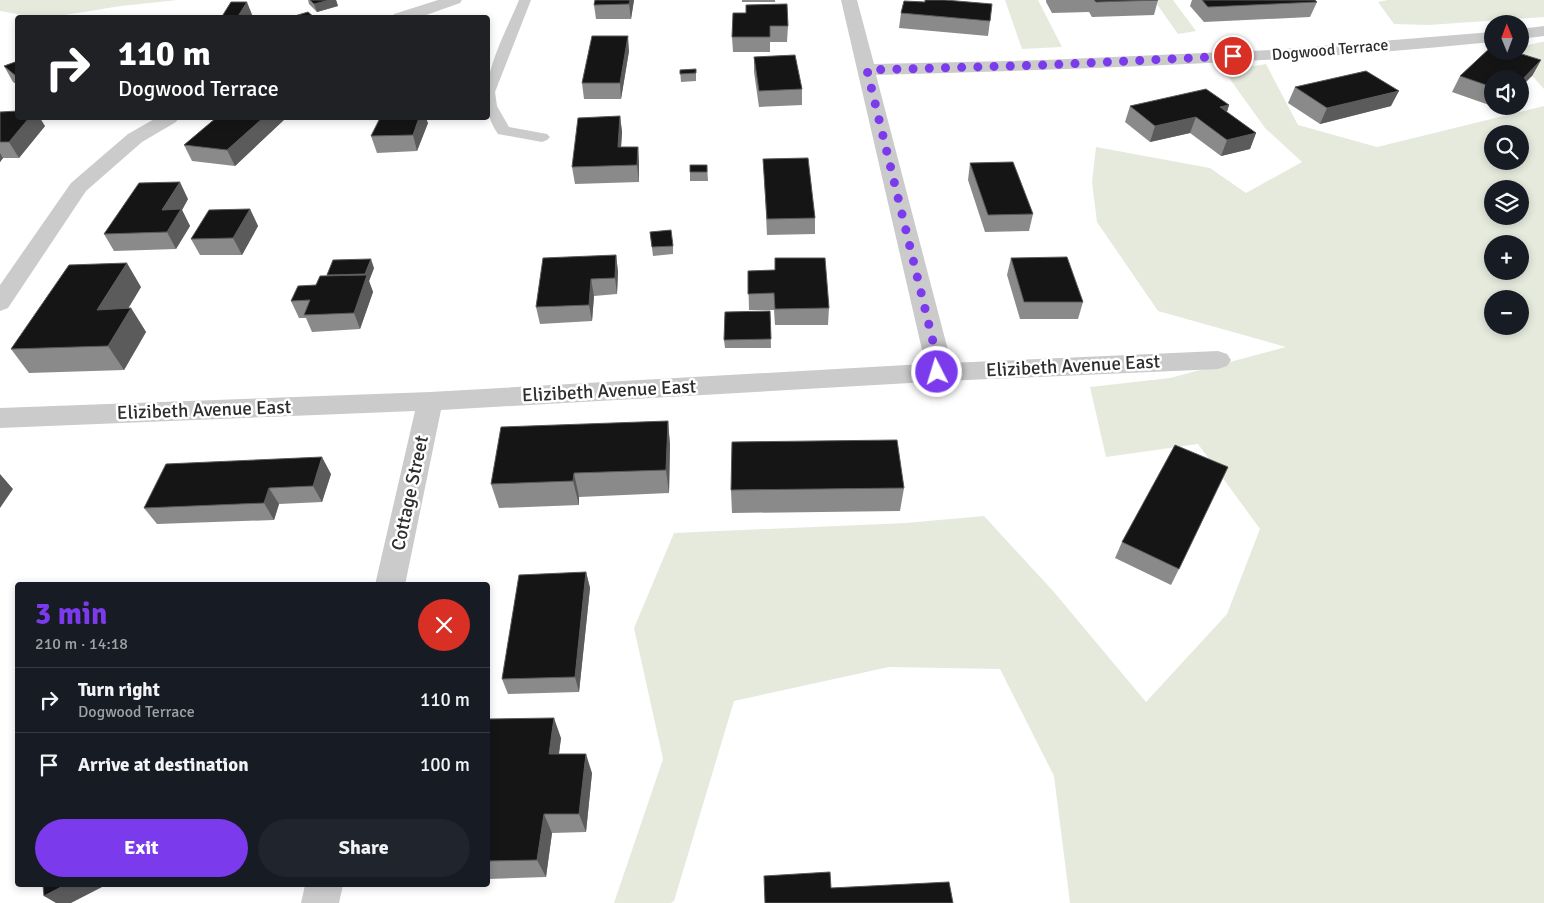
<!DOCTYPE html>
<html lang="en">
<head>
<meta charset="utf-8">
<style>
  :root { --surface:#171b24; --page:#20242c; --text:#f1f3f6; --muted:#9ea1a6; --line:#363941; --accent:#7c3aed }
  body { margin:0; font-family:Signika,sans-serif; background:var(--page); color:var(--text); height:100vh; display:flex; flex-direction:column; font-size:19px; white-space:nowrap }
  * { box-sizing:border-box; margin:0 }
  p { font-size:16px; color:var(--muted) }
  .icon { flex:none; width:28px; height:28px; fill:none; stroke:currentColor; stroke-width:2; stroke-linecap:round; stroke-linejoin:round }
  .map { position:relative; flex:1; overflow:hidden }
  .side { position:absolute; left:15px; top:582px; width:475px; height:305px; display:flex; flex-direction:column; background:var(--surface); border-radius:5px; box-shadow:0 2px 8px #0003 }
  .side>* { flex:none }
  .top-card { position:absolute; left:15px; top:15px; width:475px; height:105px; border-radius:5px; box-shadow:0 2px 8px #0003; background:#202124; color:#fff; overflow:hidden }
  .needle { width:32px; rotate:359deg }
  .fabs { position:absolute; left:1484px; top:15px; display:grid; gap:10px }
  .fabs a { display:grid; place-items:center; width:45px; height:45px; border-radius:50%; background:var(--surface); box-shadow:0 2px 8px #0003; font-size:25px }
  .pin { position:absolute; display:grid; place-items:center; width:42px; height:42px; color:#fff; margin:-21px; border:2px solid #fff; border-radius:50%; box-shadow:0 1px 5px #0007 }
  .me { position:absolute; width:55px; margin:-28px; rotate:355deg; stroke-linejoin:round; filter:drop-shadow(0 0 4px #0008) }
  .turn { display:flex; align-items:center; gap:18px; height:105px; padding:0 20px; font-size:22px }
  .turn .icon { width:65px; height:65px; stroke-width:2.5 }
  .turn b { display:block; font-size:35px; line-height:42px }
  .round { display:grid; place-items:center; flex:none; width:52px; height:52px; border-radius:26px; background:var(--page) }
  .summary { display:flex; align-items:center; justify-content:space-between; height:85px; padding:0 20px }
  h1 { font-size:30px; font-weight:700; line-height:38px; color:var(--accent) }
  .button { display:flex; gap:10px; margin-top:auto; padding:10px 20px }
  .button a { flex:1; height:58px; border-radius:30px; background:var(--accent); color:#fff; font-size:20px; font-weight:700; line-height:58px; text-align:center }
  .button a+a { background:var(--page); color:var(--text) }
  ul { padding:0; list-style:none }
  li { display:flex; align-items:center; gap:15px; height:65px; padding:0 20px; border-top:1px solid var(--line) }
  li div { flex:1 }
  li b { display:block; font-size:19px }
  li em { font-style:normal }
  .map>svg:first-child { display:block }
  .green { fill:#e5eadd; fill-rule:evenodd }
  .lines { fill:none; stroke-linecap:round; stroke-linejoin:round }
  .lane { fill:#cbcbcb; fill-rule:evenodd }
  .street { fill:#cbcbcb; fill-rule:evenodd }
  .wall { fill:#8a8a8a }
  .shaded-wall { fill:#5b5b5b }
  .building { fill:#151515; stroke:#5b5b5b }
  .route { stroke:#7c3aed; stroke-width:9; stroke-dasharray:0 16.2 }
  .labels { text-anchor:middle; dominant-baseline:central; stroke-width:5; stroke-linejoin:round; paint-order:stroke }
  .far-street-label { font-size:16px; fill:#2e2e2e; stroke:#fff }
  .street-label { font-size:19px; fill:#2e2e2e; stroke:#fff }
</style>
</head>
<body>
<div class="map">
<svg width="1544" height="903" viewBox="0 0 1544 903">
  <rect width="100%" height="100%" fill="#fff"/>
  <!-- green -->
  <path class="green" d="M0 0H178L121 6 52 17H29V16L0 11Z
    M1005 0H1038L1062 47 1022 49Z
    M1154 0H1173L1196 31 1178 34Z
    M1388 0H1544V17L1429 25 1394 24 1378 2Z
    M1541 42H1544V89L1510 51H1520V47Z
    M1266 64 1298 125 1377 147 1544 106V903H1070L1054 776 1000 669 889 667 734 701 674 901 671 903H614L663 759 634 628 674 533 906 523 984 516 1054 592 1146 702 1227 614 1260 529 1198 444 1106 457 1090 387 1170 378 1286 347 1158 311 1097 222 1092 182 1096 147 1210 168 1246 193 1302 162 1265 128 1224 71ZM1492 134H1520V161H1492ZM1492 189H1520V216H1492ZM1492 244H1520V271H1492ZM1492 299H1520V326H1492Z"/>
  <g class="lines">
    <!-- lane -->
    <path class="lane" d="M519 0H531L495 92 497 106 509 127 547 134 550 137 547 140 542 142 498 134C469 93 503 40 519 0Z"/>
    <!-- street -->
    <path class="street" d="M438 0H462L460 3 418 18H392L394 14Z
      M841 0H857L874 64 1045 60 1271 50 1492 32V42C1288 63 1082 69 876 75L949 354V363L1218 351 1227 354 1231 360 1227 366 1218 369 945 381 441 410 405 585H375L415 411 0 428V408L430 392 924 364 923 354Z
      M1544 26V36L1520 39V29Z
      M156 118H179L176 122 142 142 86 191 8 308 0 311V285L71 183 128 134Z
      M305 885H343L339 903H301Z"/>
  </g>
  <!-- wall -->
  <path class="wall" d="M308 0H336L338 6 317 12 309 4Z
    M595 0H634L631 19H596L594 5Z
    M742 0H775V2H742Z
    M1046 0H1158L1154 15 1092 17 1089 12 1052 13 1046 2Z
    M1192 0H1315L1317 2 1310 17 1204 22 1190 6Z
    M925 2 990 21 988 36 899 28 901 13Z
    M746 13 788 26 787 42H770V52H733L732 37Z
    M629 51 621 99H584L582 83Z
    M754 57 802 89V105L759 107 754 72Z
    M1541 60 1532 76 1492 79V106L1452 92 1460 76Z
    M18 61V85L13 82 4 66Z
    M696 69V81L681 82 680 70Z
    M1295 87 1391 106 1320 124 1288 103Z
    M1229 105 1227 112 1256 133 1250 149 1221 156 1190 133 1150 142 1125 122 1130 106Z
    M1494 106H1503L1501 108Z
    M0 112 45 126 19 158H3L0 162Z
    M620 116 622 132 621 147H638L639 163V182L575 184 572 167Z
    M216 118H286L235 166 192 161 184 145Z
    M428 123 417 151 377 153 371 136Z
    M763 159 815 218V234L767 235 764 175Z
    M970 163 1033 214 1029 231 985 232 968 180Z
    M707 165 708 181H690V172Z
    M188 199 182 210 190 226 176 249 114 251 104 234Z
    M250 209 258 226 242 255H200L191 239Z
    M650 232 673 246V254L653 256Z
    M616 255 618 272 617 294 594 296 592 321 540 324 536 307Z
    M775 258 829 308 828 325H775L774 310H749L748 271 775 270Z
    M1011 258 1083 302 1078 319H1020L1007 275Z
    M374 268 369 281 373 292 360 329 312 332 306 318H299L291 301 316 285 327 276V275Z
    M141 287 128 309 131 308 146 332 124 370 29 373 11 349Z
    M770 311 771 348H725L724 340Z
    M668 421 670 445 669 493 579 497V505L499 508 491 484Z
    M331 474 322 502 279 504 274 520 157 524 144 508Z
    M904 488 900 511 732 513 731 490Z
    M1122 542 1179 569 1171 585 1115 558Z
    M586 572 590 588 579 692 508 694 502 679Z
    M488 719 561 738 559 754 592 773 586 832 552 833 546 877 488 879Z"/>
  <!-- shaded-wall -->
  <path class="shaded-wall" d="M330 0H336L338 6 317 12 314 4Z
    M630 0H634L631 19 629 4Z
    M247 2 253 17 252 18H237Z
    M628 36 629 51 621 99 620 83Z
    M1541 60 1532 76 1520 88V82Z
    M1399 91 1391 106 1320 124 1327 108Z
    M1229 105 1224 121 1220 107Z
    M620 116 622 132 620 163 618 147Z
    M1196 117 1190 133 1150 142 1155 126Z
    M29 118H40L45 126 19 158 9 142Z
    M263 118H286L235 166 227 150Z
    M419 118H426L428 123 417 151 413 135Z
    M1256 133 1250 149 1221 156 1227 140Z
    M638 147 639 163V182L637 165Z
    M0 153 3 158 0 162Z
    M180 182 188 199 182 210 190 226 176 249 167 232 162 210Z
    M250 209 258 226 242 255 233 238Z
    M616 255 618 272 617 294 615 278Z
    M371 259 374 268 369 281 373 292 360 329 354 313 365 274Z
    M127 263 141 287 113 333 97 310Z
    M591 279 594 296 592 321 589 305Z
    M131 308 146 332 124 370 108 346Z
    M668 421 670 445 669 493 666 470Z
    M322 457 331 474 322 502 313 486Z
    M574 473 579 497V505L573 481Z
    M0 474 13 489 0 508Z
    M269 488 279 504 274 520 264 503Z
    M586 572 590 588 579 692 575 677Z
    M554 718 561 738 556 774 549 754Z
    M586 754 592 773 586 832 579 814Z
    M544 814 552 833 546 877 537 860Z
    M65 885H106L71 903H56L44 896Z"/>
  <!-- building -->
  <path class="building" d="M310 0H330L314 4Z
    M595 0H630L629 4 594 5Z
    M925 0H945L992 4 990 21 901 13 904 1 925 2Z
    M1094 0H1158L1096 2Z
    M1202 0H1315L1317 2 1208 7Z
    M231 2H247L237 18H221Z
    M787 4 788 26H770V37H732L733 13H746V5Z
    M308 12 315 18H288Z
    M592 36H628L620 83H582Z
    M1492 46V51H1512L1541 60 1520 82V79H1492V87L1460 76Z
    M795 55 802 89 759 91 754 57Z
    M18 61V75L16 76 4 66Z
    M696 69V73L680 74V70Z
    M1366 71 1399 91 1327 108 1295 87Z
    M1206 89 1229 105 1220 107 1256 133 1227 140 1196 117 1155 126 1130 106Z
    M18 111V118H29L9 142H0V112Z
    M620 116 618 147H638L637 165 572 167 578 118Z
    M216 118H263L227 150 184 145Z
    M380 118H419L413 135 371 136Z
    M808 158 815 218 767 219 763 159Z
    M1013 162 1033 214 988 215 970 163Z
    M690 165H707V172H690Z
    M180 182 162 210 181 209 167 232 104 234 139 183Z
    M250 209 233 238 191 239 209 210Z
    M671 230 673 246 652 247 650 232Z
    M616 255 615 278 591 279 589 305 536 307 543 258Z
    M1067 257 1083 302H1024L1011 258Z
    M775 258H825L829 308 775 309 774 293 748 294V271L775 270Z
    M371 259 365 274 327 275 333 260Z
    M127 263 97 310 131 308 108 346 11 349 69 265Z
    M367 275 354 313 304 315 310 300 291 301 298 286 316 285 320 276Z
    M770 311 771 339 724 340 725 312Z
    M668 421 666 470 574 473 573 481 491 484 501 427Z
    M897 440 904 488 731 490 732 442Z
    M1175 445 1228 467 1179 569 1122 542Z
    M322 457 313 486 269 488 264 503 144 508 166 464Z
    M586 572 575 677 502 679 519 575Z
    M554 718 549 754H586L579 814H544L537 860 488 861V719Z
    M830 872 831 888 949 882 953 903H765L764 876Z
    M43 885H65L44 896Z"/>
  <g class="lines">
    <!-- route -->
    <path class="route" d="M937 372 936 354 867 70 1045 65 1233 56"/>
  </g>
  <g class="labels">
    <!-- far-street labels -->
    <g class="far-street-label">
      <text transform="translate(1330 50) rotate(-5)">Dogwood Terrace</text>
    </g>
    <!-- street labels -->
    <g class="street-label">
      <text transform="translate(1073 366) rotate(-3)">Elizibeth Avenue East</text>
      <text transform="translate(609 391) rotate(-3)">Elizibeth Avenue East</text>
      <text transform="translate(204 410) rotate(-2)">Elizibeth Avenue East</text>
      <text transform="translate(410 493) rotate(-78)">Cottage Street</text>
    </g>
  </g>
</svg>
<div class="fabs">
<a><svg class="needle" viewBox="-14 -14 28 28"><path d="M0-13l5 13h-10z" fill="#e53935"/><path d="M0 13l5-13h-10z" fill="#9ea1a6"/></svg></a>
<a><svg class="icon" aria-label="sound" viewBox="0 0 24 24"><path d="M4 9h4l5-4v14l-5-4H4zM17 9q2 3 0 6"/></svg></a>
<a><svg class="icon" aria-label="search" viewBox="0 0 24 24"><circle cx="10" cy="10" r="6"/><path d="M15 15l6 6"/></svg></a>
<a><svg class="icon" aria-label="layers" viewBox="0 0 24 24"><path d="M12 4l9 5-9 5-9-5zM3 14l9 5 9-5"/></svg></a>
<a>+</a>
<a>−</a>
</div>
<div class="pin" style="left:1233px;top:56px;background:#d93025"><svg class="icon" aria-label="arrive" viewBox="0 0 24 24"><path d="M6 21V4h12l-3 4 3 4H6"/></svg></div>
<svg class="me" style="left:937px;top:372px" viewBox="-20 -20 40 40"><circle r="17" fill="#7c3aed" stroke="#fff" stroke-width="3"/><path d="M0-11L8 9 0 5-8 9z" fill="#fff"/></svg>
<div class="top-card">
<div class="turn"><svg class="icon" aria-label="right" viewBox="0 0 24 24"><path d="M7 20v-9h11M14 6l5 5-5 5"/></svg><div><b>110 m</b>Dogwood Terrace</div></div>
</div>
<section class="side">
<div class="summary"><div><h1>3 min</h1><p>210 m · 14:18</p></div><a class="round" style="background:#d93025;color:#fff"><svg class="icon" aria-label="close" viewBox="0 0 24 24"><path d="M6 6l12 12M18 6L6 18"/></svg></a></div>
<ul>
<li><svg class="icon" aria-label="right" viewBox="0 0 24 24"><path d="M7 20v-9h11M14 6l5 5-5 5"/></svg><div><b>Turn right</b><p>Dogwood Terrace</p></div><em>110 m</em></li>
<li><svg class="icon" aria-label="arrive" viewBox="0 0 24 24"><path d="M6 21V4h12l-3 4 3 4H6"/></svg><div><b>Arrive at destination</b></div><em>100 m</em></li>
</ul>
<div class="button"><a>Exit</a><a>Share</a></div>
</section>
</div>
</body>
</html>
